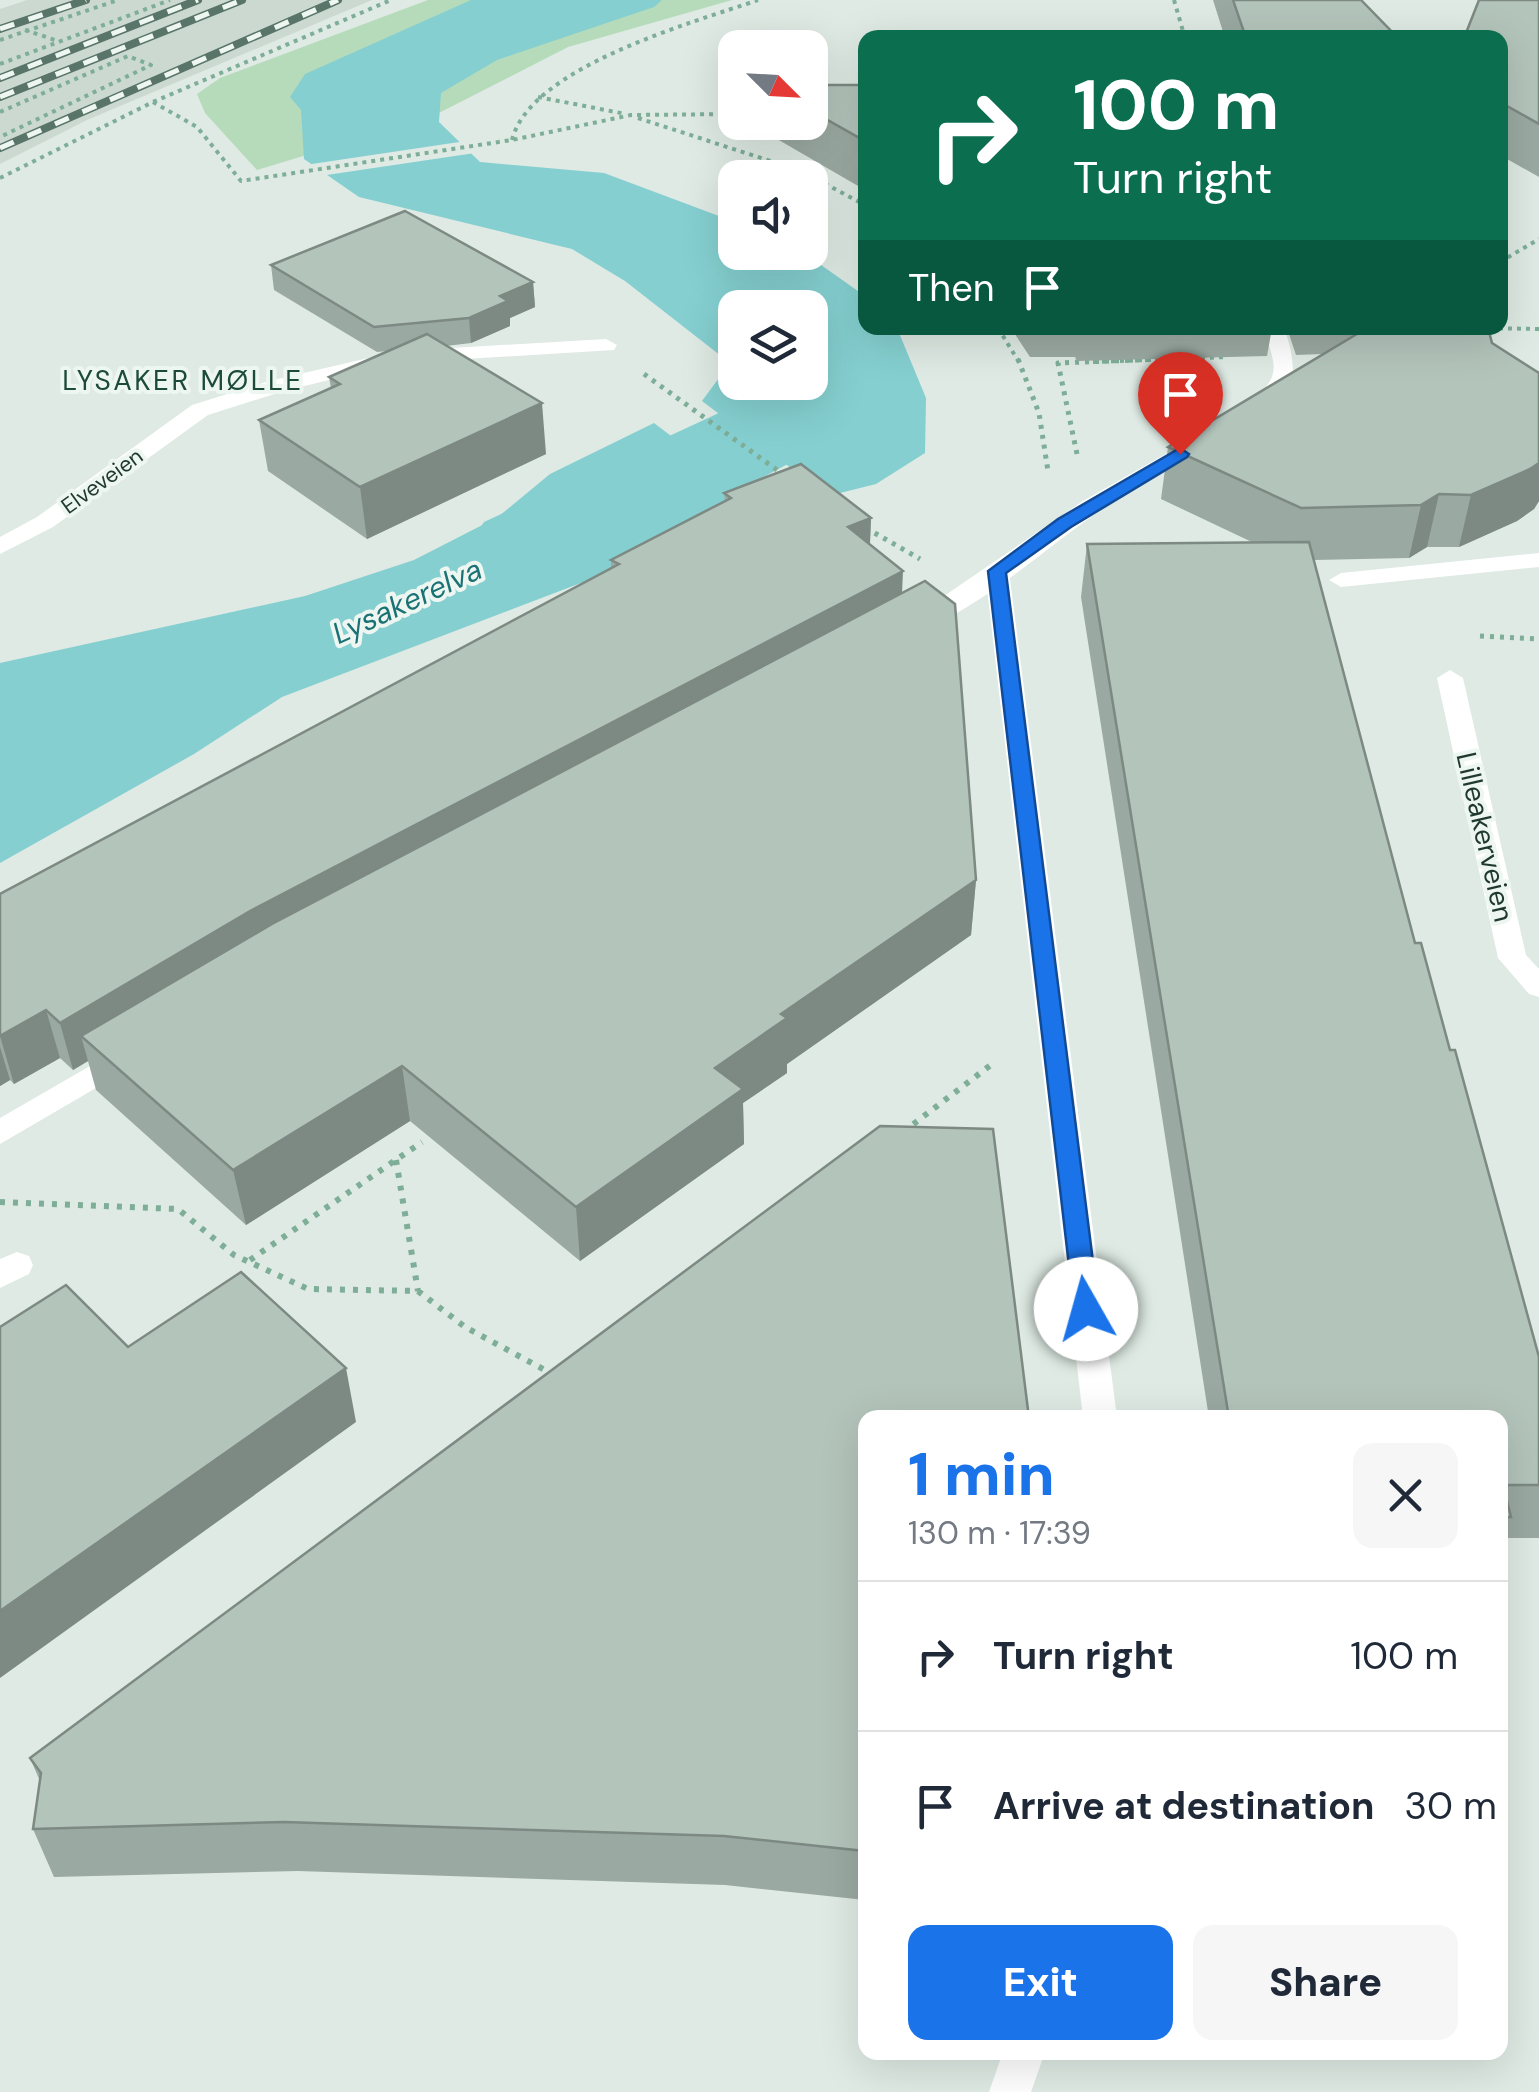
<!DOCTYPE html>
<html lang="en">
<head>
<meta charset="utf-8">
<style>
  :root { --surface:#fff; --page:#f6f6f7; --text:#1f2937; --muted:#747a83; --line:#e0e1e3; --accent:#1a73e8 }
  body { margin:0; font-family:"DM Sans",sans-serif; background:var(--page); color:var(--text); height:100vh; display:flex; flex-direction:column; font-size:38px; white-space:nowrap }
  * { box-sizing:border-box; margin:0 }
  p { font-size:32px; color:var(--muted) }
  .icon { flex:none; width:55px; height:55px; fill:none; stroke:currentColor; stroke-width:2; stroke-linecap:round; stroke-linejoin:round }
  .map { position:relative; flex:1; overflow:hidden }
  .side { position:absolute; left:858px; top:1410px; width:650px; height:650px; display:flex; flex-direction:column; background:var(--surface); border-radius:20px; box-shadow:0 10px 40px #0002 }
  .side>* { flex:none }
  .banner { position:absolute; left:858px; top:30px; width:650px; height:305px; border-radius:20px; box-shadow:0 10px 40px #0002; background:#0b6e4f; color:#fff; overflow:hidden }
  .needle { width:65px; rotate:114deg }
  .tools { position:absolute; left:718px; top:30px; display:grid; gap:20px }
  .tools a { display:grid; place-items:center; width:110px; height:110px; border-radius:20px; background:var(--surface); box-shadow:0 10px 40px #0002; font-size:50px }
  .pin { position:absolute; display:grid; place-items:center; width:85px; height:85px; color:#fff; margin:-102px -42px; border-radius:50% 50% 50% 0; rotate:-45deg; box-shadow:0 0 10px #0007 }
  .pin .icon { rotate:45deg }
  .me { position:absolute; width:110px; margin:-55px; rotate:353deg; stroke-linejoin:round; filter:drop-shadow(0 0 8px #0008) }
  .turn { display:flex; align-items:center; gap:35px; height:210px; padding:0 50px; font-size:45px }
  .turn .icon { width:130px; height:130px; stroke-width:2.5 }
  .turn b { display:block; font-size:70px; line-height:85px }
  .then { display:flex; align-items:center; height:95px; padding:0 50px; background:#0003; gap:20px; font-size:38px }
  .round { display:grid; place-items:center; flex:none; width:105px; height:105px; border-radius:20px; background:var(--page) }
  .overview { display:flex; align-items:center; justify-content:space-between; height:170px; padding:0 50px }
  h1 { font-size:60px; font-weight:800; line-height:75px; color:var(--accent) }
  .primary-button { display:flex; gap:20px; margin-top:auto; padding:20px 50px }
  .primary-button a { flex:1; height:115px; border-radius:20px; background:var(--accent); color:#fff; font-size:40px; font-weight:800; line-height:115px; text-align:center }
  .primary-button a+a { background:var(--page); color:var(--text) }
  ul { padding:0; list-style:none }
  li { display:flex; align-items:center; gap:30px; height:150px; padding:0 50px; border-top:2px solid var(--line) }
  li div { flex:1 }
  li b { display:block; font-size:38px }
  li em { font-style:normal }
  .map>svg:first-child { display:block }
  .built { fill:#ccd9d1 }
  .green { fill:#b6dbbb }
  .water { fill:#85cfd0; fill-rule:evenodd }
  .pier { fill:#deeae3 }
  .lines { fill:none; stroke-linecap:round; stroke-linejoin:round }
  .river { fill:#85cfd0; fill-rule:evenodd }
  .path-far2 { stroke:#7eae98; stroke-width:4; stroke-dasharray:4 5; stroke-linecap:butt }
  .path-far1 { stroke:#7eae98; stroke-width:5; stroke-dasharray:4 6; stroke-linecap:butt }
  .path { stroke:#7eae98; stroke-width:6; stroke-dasharray:5 8; stroke-linecap:butt }
  .service { fill:#fff; fill-rule:evenodd }
  .minor { fill:#fff; fill-rule:evenodd }
  .rail-casing { stroke:#59756a; stroke-width:8 }
  .rail { stroke:#eef6f1; stroke-width:5; stroke-dasharray:15; stroke-linecap:butt }
  .wall { fill:#9aa9a1 }
  .shaded-wall { fill:#7d8983 }
  .building { fill:#b3c4bb; stroke:#7d8983; stroke-width:2.5 }
  .route { fill:#1a73e8; stroke:#114b97; stroke-width:2.5 }
  .labels { text-anchor:middle; dominant-baseline:central; stroke-width:8; stroke-linejoin:round; paint-order:stroke }
  .far-street-label { font-size:22px; fill:#1f392f; stroke:#eef6f1 }
  .far-quarter-label { font-size:28px; letter-spacing:2.5px; fill:#1c4b39; stroke:#eef6f1 }
  .street-label { font-size:28px; fill:#1f392f; stroke:#eef6f1 }
  .water-label { font-size:30px; font-style:italic; fill:#1a7274; stroke:#eef6f1 }
</style>
</head>
<body>
<div class="map">
<svg width="1539" height="2092" viewBox="0 0 1539 2092">
  <rect width="100%" height="100%" fill="#deeae3"/>
  <!-- built -->
  <path class="built" d="M27 0H372L87 120 0 164V9Z"/>
  <!-- green -->
  <path class="green" d="M428 0H732L568 47 429 118 257 170 205 113 197 94 220 78Z"/>
  <!-- water -->
  <path class="water" d="M471 0H662L654 7 497 60 441 93 439 122 480 162 604 173 735 222V252L804 253 865 296V328H897L926 398 925 453 876 484 828 496 702 401 730 363 625 281 572 249 359 197 304 159 301 110 290 97 305 74ZM735 308H810V382H735Z
    M654 423 770 511 282 697 194 754 0 863V663L305 596 414 560 498 517 550 474Z"/>
  <!-- pier -->
  <path class="pier" d="M466 141 475 153 320 176 305 165Z"/>
  <g class="lines">
    <!-- river -->
    <path class="river" d="M810 354 831 360 847 382 799 458 745 487 566 572 525 582 484 572 467 547 484 522 721 412 741 382H810Z"/>
    <!-- path-far2 -->
    <path class="path-far2" d="M1174 0 1185 38
      M25 30 55 40
      M0 40 118 0
      M0 64 170 0
      M538 97 626 114
      M153 102 197 127 241 181 512 140 631 115 735 114
      M0 112 128 56 151 65 0 137
      M638 118 801 171 865 205
      M747 123H769
      M512 140C530 67 692 23 758 0
      M0 178 153 102 391 0
      M1500 262 1539 239
      M998 328 1019 362
      M1481 328 1539 329
      M1093 362 1227 357"/>
    <!-- path-far1 -->
    <path class="path-far1" d="M1018 359 1039 413 1048 471
      M644 374 784 475
      M1077 454 1058 363 1163 359
      M866 528 920 559
      M1480 636 1539 639"/>
    <!-- path -->
    <path class="path" d="M903 1132 996 1061
      M396 1160 418 1291
      M0 1202 178 1209 234 1255 308 1289 418 1291 465 1327 556 1376
      M250 1260 422 1142"/>
    <!-- service -->
    <path class="service" d="M1263 328H1284C1296 360 1302 402 1260 414L1249 407C1279 373 1279 374 1263 328Z
      M606 339 617 345 614 350 399 363 284 391 208 415 53 527 0 554V537L37 517 192 405 269 381 399 351Z
      M1199 435 1207 437 1210 442 1207 447C1171 468 1135 488 1100 511 1049 544 975 615 918 629L906 622 1083 501Z
      M1539 553V567L1341 587 1329 580 1341 573Z
      M1450 670 1463 678 1526 955 1539 969V997L1529 994 1498 958 1437 678Z
      M128 1044 139 1047 143 1055 139 1063 0 1144V1118Z
      M17 1252 29 1256 33 1265 29 1274 0 1288V1259Z"/>
    <!-- minor -->
    <path class="minor" d="M997 564 1009 571 1117 1418H1083L985 571Z
      M1003 2052H1045L1031 2092H989Z"/>
    <defs>
      <path id="rail" d="M0 29 86 0
        M0 78 198 0
        M0 97 242 0
        M0 148 338 0"/>
    </defs>
    <!-- rail casing -->
    <use href="#rail" class="rail-casing"/>
    <!-- rail -->
    <use href="#rail" class="rail"/>
  </g>
  <!-- wall -->
  <path class="wall" d="M1213 0H1361L1398 38H1225Z
    M1539 0V177L1500 155V38Z
    M810 85H865V190L765 132V122H810Z
    M271 265 533 282 535 307 510 318V326L471 343 446 346 546 454 367 539 268 471 259 420 331 388 329 377 388 351 377 352 274 290Z
    M1011 328H1272L1267 356 1077 361 1075 357H1030Z
    M1287 328H1488L1492 343 1539 373V501L1534 509 1517 521 1459 547H1427L1409 558 1314 560 1415 943 1450 1050 1539 1357V1538H1503L1500 1546V1418H1209L1081 597 1087 544 1254 543 1161 499 1168 447 1323 354 1296 355Z
    M724 493 871 518 870 545 902 593 976 880 971 935 787 1064V1073L743 1103 744 1144 580 1261 410 1121 246 1225 96 1090 88 1061 73 1070 60 1058 14 1084 10 1080 0 1086V894L611 569V560L725 501Z
    M865 1418V1900L725 1885 298 1871 54 1877 33 1829 40 1781 30 1758Z"/>
  <!-- shaded-wall -->
  <path class="shaded-wall" d="M533 282 535 307 510 318V326L471 343 469 318 500 296Z
    M542 403 546 454 367 539 360 487Z
    M1539 463V501L1534 509 1517 521 1459 547 1471 495Z
    M1439 494 1427 547 1409 558 1421 505Z
    M871 518 869 563 848 527Z
    M903 571 901 616 81 1036 88 1061 73 1070 60 1023 250 911Z
    M976 880 971 935 787 1064V1073L743 1103 744 1144 580 1261 576 1207 715 1068 781 1014Z
    M46 1010 60 1058 14 1084 0 1036Z
    M0 1047 10 1080 0 1086Z
    M402 1066 410 1121 246 1225 233 1170Z
    M346 1368 356 1422 0 1678V1611Z"/>
  <!-- building -->
  <path class="building" d="M1233 0H1361L1398 38H1246Z
    M1479 0H1539V124L1500 102V38H1464Z
    M810 85H865V141L810 110Z
    M405 211 533 282 500 296 508 301 469 318 374 327 271 265Z
    M1367 328H1488L1492 343 1539 373V463L1530 469 1471 495 1439 494 1421 505 1301 508 1168 447Z
    M427 334 542 403 360 487 259 420 340 384 329 377Z
    M801 464 871 518 848 527 903 571 250 911 60 1023 46 1010 0 1036V894L619 564 611 560 731 498 724 493Z
    M1309 542 1415 943H1421L1450 1050H1455L1539 1357V1485H1503L1511 1517H1500V1418H1229L1087 544Z
    M925 581 955 604 976 880 781 1014 787 1018 715 1068 743 1089 576 1207 402 1066 233 1170 81 1036 272 924Z
    M880 1126 993 1129 1029 1418H865V1851L724 1836 284 1822 33 1829 41 1773 30 1758Z
    M241 1272 346 1368 0 1611V1327L66 1285 128 1347Z"/>
  <!-- route -->
  <path class="route" d="M1180 448 1189 454 1187 457 1071 527 1006 573 1099 1309 1095 1316H1078L1074 1309 988 571 1058 519Z"/>
  <g class="labels">
    <!-- far-street labels -->
    <g class="far-street-label">
      <text transform="translate(102 481) rotate(-36)">Elveveien</text>
    </g>
    <!-- far-quarter labels -->
    <g class="far-quarter-label">
      <text x="183" y="380">LYSAKER MØLLE</text>
    </g>
    <!-- street labels -->
    <g class="street-label">
      <text transform="translate(1485 837) rotate(77)">Lilleakerveien</text>
    </g>
    <!-- water labels -->
    <g class="water-label">
      <text transform="translate(407 601) rotate(-25)">Lysakerelva</text>
    </g>
  </g>
</svg>
<div class="tools">
<a><svg class="needle" viewBox="-14 -14 28 28"><path d="M0-13l5 13h-10z" fill="#e53935"/><path d="M0 13l5-13h-10z" fill="#747a83"/></svg></a>
<a><svg class="icon" aria-label="sound" viewBox="0 0 24 24"><path d="M4 9h4l5-4v14l-5-4H4zM17 9q2 3 0 6"/></svg></a>
<a><svg class="icon" aria-label="layers" viewBox="0 0 24 24"><path d="M12 4l9 5-9 5-9-5zM3 14l9 5 9-5"/></svg></a>
</div>
<div class="pin" style="left:1180px;top:454px;background:#d93025"><svg class="icon" aria-label="arrive" viewBox="0 0 24 24"><path d="M6 21V4h12l-3 4 3 4H6"/></svg></div>
<svg class="me" style="left:1086px;top:1309px" viewBox="-20 -20 40 40"><circle r="19" fill="#fff"/><path d="M0-13L10 11 0 6-10 11z" fill="#1a73e8"/></svg>
<div class="banner">
<div class="turn"><svg class="icon" aria-label="right" viewBox="0 0 24 24"><path d="M7 20v-9h11M14 6l5 5-5 5"/></svg><div><b>100 m</b>Turn right</div></div>
<div class="then">Then<svg class="icon" aria-label="arrive" viewBox="0 0 24 24"><path d="M6 21V4h12l-3 4 3 4H6"/></svg></div>
</div>
<section class="side">
<div class="overview"><div><h1>1 min</h1><p>130 m · 17:39</p></div><a class="round"><svg class="icon" aria-label="close" viewBox="0 0 24 24"><path d="M6 6l12 12M18 6L6 18"/></svg></a></div>
<ul>
<li><svg class="icon" aria-label="right" viewBox="0 0 24 24"><path d="M7 20v-9h11M14 6l5 5-5 5"/></svg><div><b>Turn right</b></div><em>100 m</em></li>
<li><svg class="icon" aria-label="arrive" viewBox="0 0 24 24"><path d="M6 21V4h12l-3 4 3 4H6"/></svg><div><b>Arrive at destination</b></div><em>30 m</em></li>
</ul>
<div class="primary-button"><a>Exit</a><a>Share</a></div>
</section>
</div>
</body>
</html>
